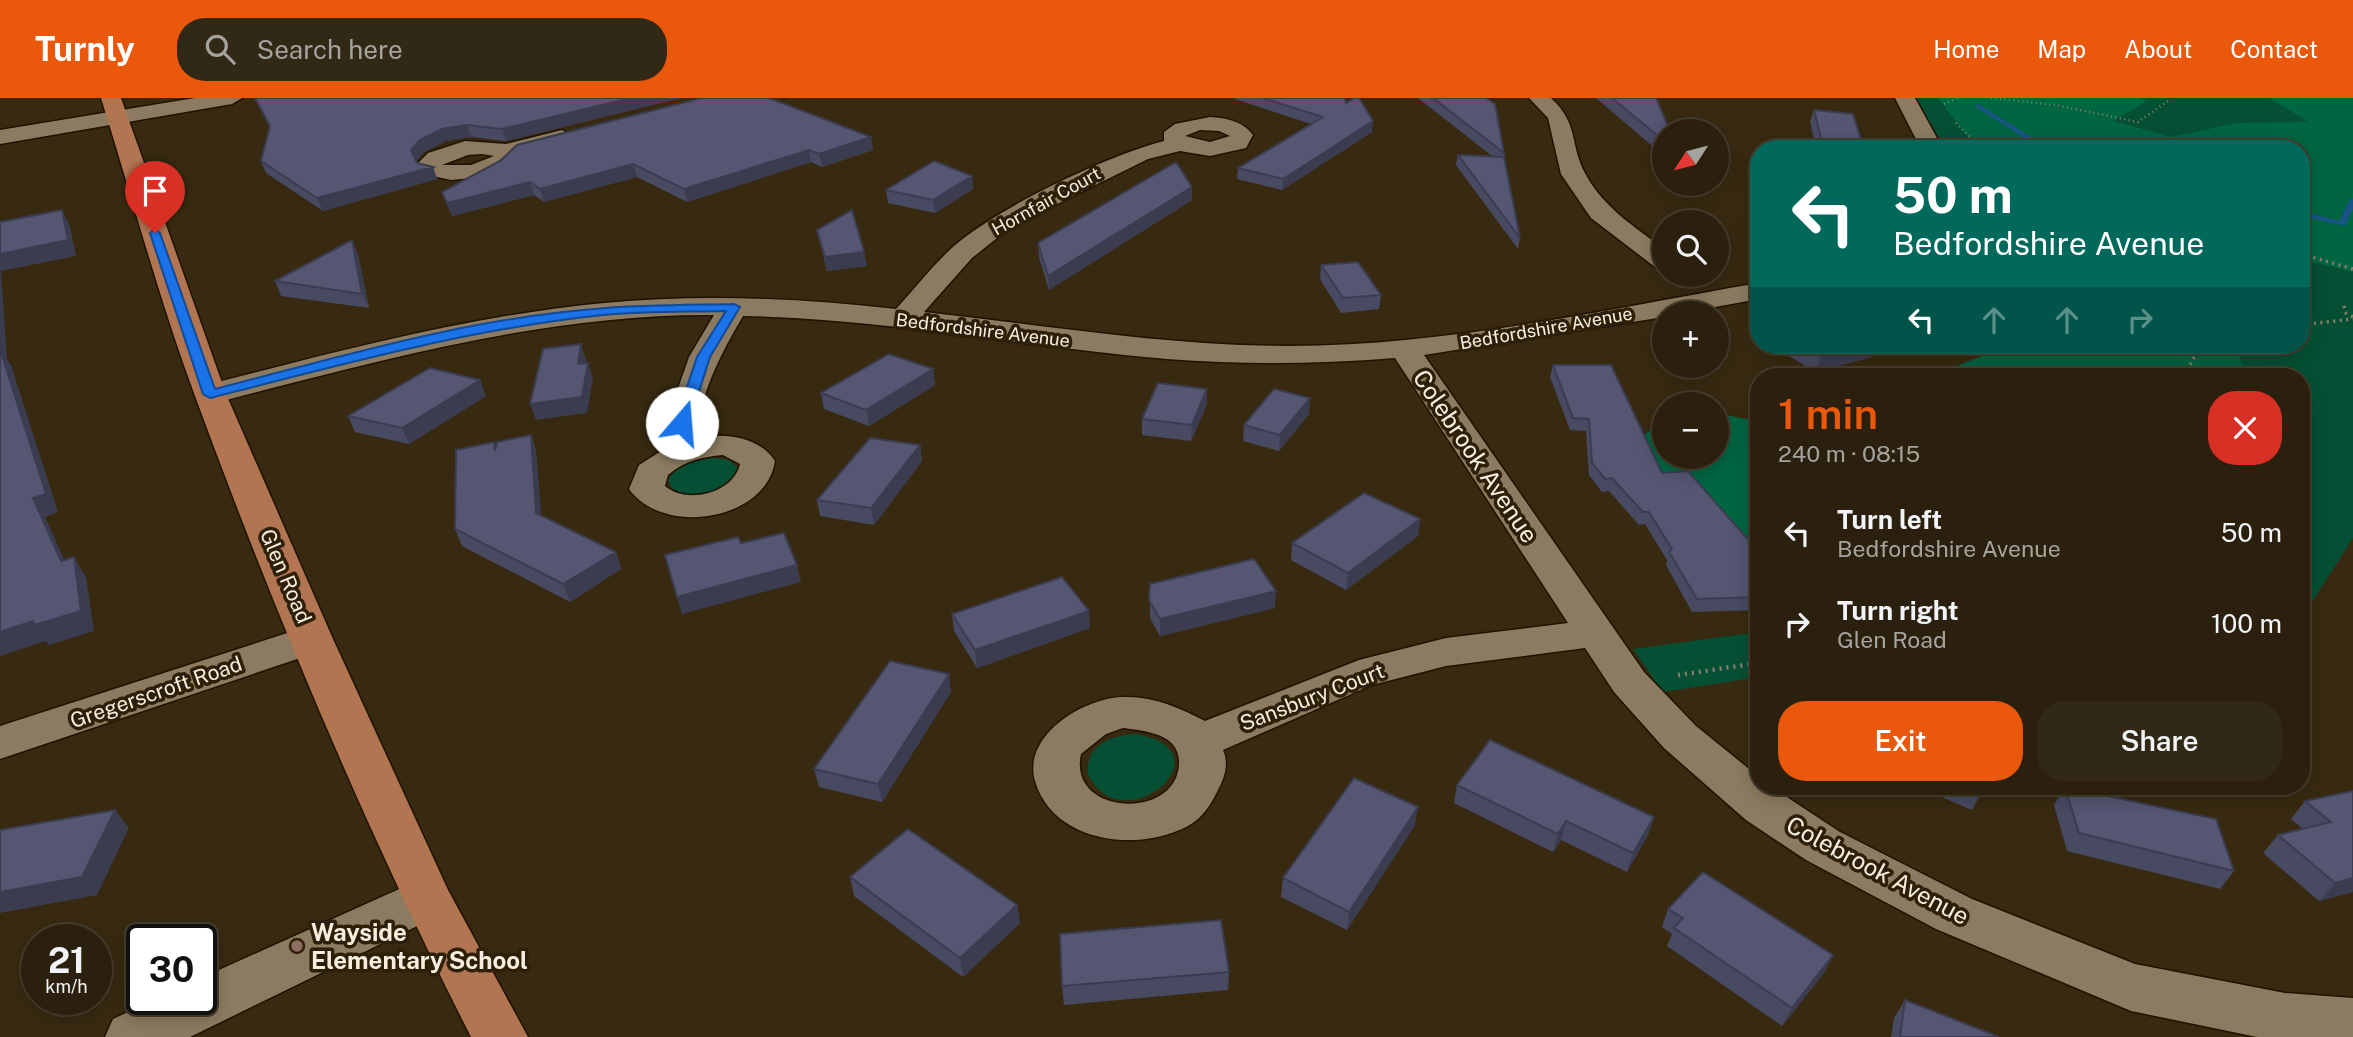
<!DOCTYPE html>
<html lang="en">
<head>
<meta charset="utf-8">
<style>
  :root { --surface:#2a200d; --page:#322816; --text:#f1f3f6; --muted:#a5a39d; --line:#463e2e; --accent:#ea580c }
  body { margin:0; font-family:"Public Sans",sans-serif; background:var(--page); color:var(--text); height:100vh; display:flex; flex-direction:column; font-size:26px; white-space:nowrap }
  * { box-sizing:border-box; margin:0 }
  p { font-size:23px; color:var(--muted) }
  .icon { flex:none; width:38px; height:38px; fill:none; stroke:currentColor; stroke-width:2; stroke-linecap:round; stroke-linejoin:round }
  .map { position:relative; flex:1; overflow:hidden }
  .details { position:absolute; left:1750px; top:270px; width:560px; height:427px; display:flex; flex-direction:column; background:var(--surface); border-radius:28px; box-shadow:0 4px 18px #0003,0 0 0 2px var(--line) }
  .details>* { flex:none }
  .banner { position:absolute; left:1750px; top:42px; width:560px; height:214px; border-radius:28px; box-shadow:0 4px 18px #0003,0 0 0 2px var(--line); background:#00695c; color:#fff; overflow:hidden }
  .needle { width:46px; rotate:234deg }
  .buttons { position:absolute; left:1652px; top:21px; display:grid; gap:14px }
  .buttons a { display:grid; place-items:center; width:77px; height:77px; border-radius:50%; background:var(--surface); box-shadow:0 4px 18px #0003,0 0 0 2px var(--line); font-size:35px }
  .speed { position:absolute; left:21px; top:826px; display:flex; gap:14px; font-size:35px; font-weight:700; text-align:center }
  .speed>* { display:grid; place-content:center; width:91px; height:91px; border-radius:50%; background:var(--surface); box-shadow:0 4px 18px #0003,0 0 0 2px var(--line); line-height:1 }
  .speed small { font-size:18px; font-weight:400 }
  .speed .limit { border:4px solid #111; border-radius:10px; background:#fff; color:#111 }
  .pin { position:absolute; display:grid; place-items:center; width:60px; height:60px; color:#fff; margin:-72px -30px; border-radius:50% 50% 50% 0; rotate:-45deg; box-shadow:0 0 7px #0007 }
  .pin .icon { rotate:45deg }
  .me { position:absolute; width:77px; margin:-38px; rotate:18deg; stroke-linejoin:round; filter:drop-shadow(0 0 5px #0008) }
  .turn { display:flex; align-items:center; gap:24px; height:147px; padding:0 28px; font-size:32px }
  .turn .icon { width:91px; height:91px; stroke-width:2.5 }
  .turn b { display:block; font-size:49px; line-height:60px }
  .lanes { display:flex; align-items:center; height:66px; padding:0 28px; background:#0003; justify-content:center; gap:35px; direction:ltr }
  .lanes .off { opacity:.35 }
  .round { display:grid; place-items:center; flex:none; width:74px; height:74px; border-radius:28px; background:var(--page) }
  .headline { display:flex; align-items:center; justify-content:space-between; height:119px; padding:0 28px }
  h1 { font-size:42px; font-weight:600; line-height:52px; color:var(--accent) }
  .primary-button { display:flex; gap:14px; margin-top:auto; padding:14px 28px }
  .primary-button a { flex:1; height:80px; border-radius:28px; background:var(--accent); color:#fff; font-size:28px; font-weight:600; line-height:80px; text-align:center }
  .primary-button a+a { background:var(--page); color:var(--text) }
  ul { padding:0; list-style:none }
  li { display:flex; align-items:center; gap:21px; height:91px; padding:0 28px }
  li div { flex:1 }
  li b { display:block; font-size:26px }
  li em { font-style:normal }
  header { display:flex; align-items:center; gap:42px; box-sizing:border-box; height:98px; padding:0 35px; background:var(--accent); color:#fff }
  header strong { font-size:33px }
  nav { display:flex; gap:38px; margin-inline-start:auto; font-size:24px }
  .search { width:490px; height:63px; background:var(--page); display:flex; align-items:center; gap:18px; box-sizing:border-box; padding:0 24px; border-radius:28px; color:var(--muted); font-size:26px }
  .map>svg:first-child { display:block }
  .green { fill:#055034 }
  .forest { fill:#006541 }
  .lines { fill:none; stroke-linecap:round; stroke-linejoin:round }
  .stream { fill:#185586; fill-rule:evenodd }
  .minor-casing { stroke:#1f1200; stroke-width:3 }
  .major-casing { stroke:#1f1200; stroke-width:3 }
  .path-far2 { stroke:#8b7f6a; stroke-width:2.5; stroke-dasharray:1 3.5; stroke-linecap:butt }
  .path-far1 { stroke:#8b7f6a; stroke-width:3.5; stroke-dasharray:2 4.5; stroke-linecap:butt }
  .path { stroke:#8b7f6a; stroke-width:4.5; stroke-dasharray:2 5; stroke-linecap:butt }
  .minor { fill:#8c7b60; fill-rule:evenodd }
  .major { fill:#b27551; fill-rule:evenodd }
  .wall { fill:#484a62 }
  .shaded-wall { fill:#3b3c50 }
  .building { fill:#545672; stroke:#3b3c50; stroke-width:2 }
  .route { fill:#1a73e8; stroke:#114b97; stroke-width:2 }
  .education-dot { fill:#8d6e63; stroke:#2e2007; stroke-width:2.5 }
  .labels { text-anchor:middle; dominant-baseline:central; stroke-width:7; stroke-linejoin:round; paint-order:stroke }
  .far-street-label { font-size:18px; fill:#f7eedf; stroke:#2e2007 }
  .street-label { font-size:21px; fill:#f7eedf; stroke:#2e2007 }
  .near-street-label { font-size:24px; fill:#f7eedf; stroke:#2e2007 }
  .near-poi-label { font-size:24px; font-weight:bold; fill:#f7eedf; stroke:#2e2007; text-anchor:start }
</style>
</head>
<body>
<header>
<strong>Turnly</strong>
<div class="search"><svg class="icon" aria-label="search" viewBox="0 0 24 24"><circle cx="10" cy="10" r="6"/><path d="M15 15l6 6"/></svg>Search here</div>
<nav><a>Home</a><a>Map</a><a>About</a><a>Contact</a></nav>
</header>
<div class="map">
<svg width="2353" height="939" viewBox="0 0 2353 939">
  <rect width="100%" height="100%" fill="#382a11"/>
  <!-- green -->
  <path class="green" d="M1915 0H2353V440L2301 521V278H2006L2075 247H2301V51H1946Z
    M708 359 729 362 737 369C735 395 690 403 672 390L668 382 678 369Z
    M1759 534V579L1663 594 1633 551Z
    M1136 636C1232 653 1122 747 1088 676 1085 647 1112 637 1136 636Z"/>
  <!-- forest -->
  <path class="forest" d="M1938 0H2140L2147 3 2113 23 2171 39 2237 25 2308 24 2270 0H2353V174L2301 161V51H1977Z
    M2011 247H2236L2245 278H1931Z
    M1717 315 1759 324V492L1625 353 1664 321V359H1717Z"/>
  <g class="lines">
    <!-- stream -->
    <path class="stream" d="M1978 6 1980 7 2050 51H2042L1976 9 1975 8Z
      M2350 101H2353V111L2345 128 2301 118V113L2339 123Z"/>
    <defs>
      <path id="minor" d="M195 0H242L232 6 0 46V32Z
        M1529 0H1551C1580 27 1569 47 1586 77 1604 110 1635 129 1664 151V171L1655 169 1591 120 1561 76 1548 20Z
        M1895 0H1915L1943 51H1921Z
        M1210 19C1226 20 1243 23 1253 37L1246 50 1210 58 1180 53 1148 61 1011 129 972 160 924 214C1043 227 1162 247 1282 248 1443 249 1601 212 1759 185V201L1682 215H1664V219L1424 257 1644 574 1696 628 1759 679V688H1770L1840 734 1972 801 2135 866 2285 895 2353 900V939H2257L2131 913 1936 831 1806 762 1746 722 1664 650 1614 594 1585 550 1446 568 1372 587 1223 652C1229 665 1225 679 1218 692 1211 706 1203 720 1188 728 1138 755 1053 745 1035 683 1022 637 1085 599 1124 599 1153 598 1180 610 1205 623L1359 562 1446 540 1568 525 1395 260C1319 266 1243 267 1167 261 1025 249 886 221 743 218 725 249 694 303 701 339 728 335 759 339 775 363 766 423 663 439 629 391L639 367 669 348 666 325 689 259 714 217C541 216 376 264 210 306L199 303 194 296 199 289C332 255 466 218 604 205 701 196 799 200 896 211 915 190 933 167 954 148 999 109 1106 58 1164 43V34L1175 26ZM1200 32 1219 33 1230 38 1210 44 1185 38ZM723 357 740 366C734 395 687 407 665 388L668 377C684 363 702 359 723 357ZM1123 630C1146 633 1180 636 1179 665 1178 723 1067 718 1081 656L1106 636Z
        M562 32 573 39 570 44 519 57 509 69 482 79 451 82 424 76 418 65 428 55 465 43 506 46ZM482 56 494 58 471 67H442L468 57Z
        M312 527 327 531 333 541 327 551 0 661V628Z
        M426 779 444 785 452 800 444 815 190 939H105L113 921 156 901H201V880Z"/>
      <path id="major" d="M101 0H121L226 296 333 541 448 792 528 939H471C366 732 275 516 195 298 159 201 132 99 101 0Z"/>
    </defs>
    <!-- minor casing -->
    <use href="#minor" class="minor-casing"/>
    <!-- major casing -->
    <use href="#major" class="major-casing"/>
    <!-- path-far2 -->
    <path class="path-far2" d="M1991 0 2056 7 2138 24 2168 3
      M1944 6 1958 0
      M1956 25 1982 51"/>
    <!-- path-far1 -->
    <path class="path-far1" d="M2301 156 2353 171
      M2344 208 2346 215 2353 219
      M2301 227 2353 221
      M2184 278 2196 256 2206 247"/>
    <!-- path -->
    <path class="path" d="M1678 577 1759 565"/>
    <!-- minor -->
    <use href="#minor" class="minor"/>
    <!-- major -->
    <use href="#major" class="major"/>
  </g>
  <!-- wall -->
  <path class="wall" d="M255 0H681L506 43 471 39 446 43 424 54 416 63 417 65 433 69 437 81 323 113 266 75 261 63 270 30Z
    M702 0 871 39 873 52 822 69 811 64 687 104 637 79 544 104 534 97 452 118 442 94Z
    M1235 0H1344L1346 5 1372 34 1282 92 1237 81 1238 70 1311 26 1235 1Z
    M1418 0H1486L1504 55V58L1520 140 1518 151 1456 67 1458 57 1492 58Z
    M1596 0H1656L1664 33V58Z
    M1814 12 1864 51 1816 49 1810 24Z
    M972 78 973 91 935 115 888 105 886 92Z
    M1192 89V102L1049 192 1039 159 1038 145Z
    M817 132 864 154 867 168 827 173Z
    M358 156 369 210 281 198 275 183Z
    M1321 167 1381 197 1379 211 1341 215 1320 181Z
    M1770 247H1894L1874 253 1871 259 1816 274Z
    M1553 267 1662 375 1752 446H1759V512L1692 514 1666 467 1667 462 1645 426 1639 427 1609 393 1602 394 1589 377 1586 333 1570 332 1550 279Z
    M933 271 935 287 869 328 824 311 821 295Z
    M1207 291V306L1191 343 1142 337V321Z
    M486 298 409 346 355 334 348 318Z
    M1309 316 1279 353 1243 343 1244 327Z
    M531 337 536 353 541 418 616 454 621 471 570 504 462 448 455 431 496 349Z
    M920 347 922 363 874 427 820 418 817 402Z
    M1420 421 1418 438 1346 492 1291 462 1292 445Z
    M1150 486 1275 510 1160 538 1150 520Z
    M952 516 1090 530 977 570 954 533Z
    M951 594 882 704 819 689 814 671Z
    M1457 687 1654 719 1648 737 1627 774 1561 742 1553 754 1454 705Z
    M1916 688H1985L1972 712Z
    M2065 689 2234 773 2220 791 2067 753 2054 707Z
    M2353 693V794L2319 803 2263 755 2278 737 2303 731 2291 721 2305 703Z
    M1415 727 1347 832 1281 799 1283 780Z
    M850 779 1017 807 1020 825 963 879 854 798Z
    M1668 811 1833 857 1824 875 1782 928 1667 848 1672 836 1662 829Z
    M1229 874 1228 892 1064 907 1062 888Z
    M1905 902 1999 939H1891L1894 920Z"/>
  <!-- shaded-wall -->
  <path class="shaded-wall" d="M631 0H681L506 43 502 31Z
    M1373 23 1372 34 1282 92 1283 81Z
    M467 27 471 39 446 43 424 54 415 65 411 52 420 42 442 31Z
    M871 39 873 52 822 69 819 56Z
    M809 52 811 64 687 104 684 91Z
    M633 66 637 79 544 104 540 91Z
    M433 69 437 81 323 113 317 100Z
    M972 78 973 91 935 115 933 102Z
    M530 84 534 97 452 118 447 105Z
    M1192 89V102L1049 192 1048 178Z
    M62 112 70 128 76 158 1 173 7 261 11 267 58 414 45 419 74 483 61 463 33 400 0 257V156Z
    M352 142 358 156 369 210 362 196Z
    M864 154 867 168 827 173 825 159Z
    M581 246 586 262 583 281 578 266Z
    M1867 247H1894L1874 253 1871 259 1816 274 1821 259Z
    M588 265 593 280 587 315 536 322 530 306Z
    M933 271 935 287 869 328 866 312Z
    M480 282 486 298 409 346 402 330Z
    M1207 291V306L1191 343 1192 327Z
    M1310 300 1309 316 1279 353 1280 337Z
    M531 337 536 353 542 432 536 415Z
    M920 347 922 363 874 427 871 410Z
    M1420 421 1418 438 1346 492 1348 475Z
    M616 454 621 471 570 504 563 486Z
    M74 459 86 479 94 533 49 547 46 543 0 558V534Z
    M797 467 801 484 682 516 677 499Z
    M1276 493 1275 510 1160 538V521Z
    M1089 513 1090 530 977 570 975 552Z
    M949 576 951 594 882 704 878 686Z
    M1418 709 1415 727 1347 832 1349 814Z
    M115 712 129 730 97 797 0 815V794Z
    M1654 719 1648 737 1627 774 1633 755Z
    M1566 723 1561 742 1553 754 1558 736Z
    M2353 780V794L2319 803 2335 785Z
    M1017 807 1020 825 963 879 960 860Z
    M1833 857 1824 875 1782 928 1792 910Z"/>
  <!-- building -->
  <path class="building" d="M255 0H631L502 31 467 27 442 31 420 42 411 52 417 65 433 69 317 100 261 63 270 28Z
    M702 0H769L871 39 819 56 809 52 684 91 633 66 540 91 530 84 447 105 442 94 500 63 517 47Z
    M1263 0H1344L1346 5 1355 0H1359L1373 23 1283 81 1238 70 1323 19Z
    M1433 0H1486L1495 6 1504 55Z
    M1612 0H1656L1670 33H1664V43Z
    M1814 12 1853 16 1864 51H1815L1821 40Z
    M1458 57 1504 59 1520 140Z
    M934 63 972 78 933 102 886 92Z
    M1176 64 1192 89 1048 178 1038 145Z
    M62 112 68 142 0 156V124Z
    M852 112 864 154 825 159 817 132Z
    M352 142 362 196 275 183Z
    M1358 164 1381 197 1343 200 1321 167Z
    M581 246 578 266 588 265 582 299 530 306 543 251Z
    M1801 247H1867L1821 259Z
    M0 251 46 396 33 400 61 463 74 459 81 513 34 527 33 523 0 534Z
    M889 256 933 271 866 312 821 295Z
    M1553 267H1611L1662 375 1688 373 1752 446H1759V499L1697 501 1669 454 1672 451 1649 414H1643L1612 380 1605 381 1592 365 1589 321 1573 320Z
    M430 270 480 282 402 330 348 318Z
    M1158 285 1207 291 1192 327 1142 321Z
    M1274 291 1310 300 1280 337 1244 327Z
    M531 337 536 415 616 454 563 486 455 431 456 352 494 344 495 353 497 344Z
    M870 340 920 347 871 410 817 402Z
    M1364 395 1420 421 1348 475 1292 445Z
    M784 435 797 467 677 499 665 457 738 439 741 445Z
    M1254 461 1276 493 1160 521 1149 502 1150 486Z
    M1062 479 1089 513 975 552 952 516Z
    M890 563 949 576 878 686 814 671Z
    M1490 642 1654 719 1633 755 1566 723 1558 736 1457 687Z
    M1354 680 1418 709 1349 814 1283 780Z
    M1967 688H1985L1982 694Z
    M2065 689 2216 721 2234 773 2079 735Z
    M2353 693V780L2335 785 2278 737 2331 724 2305 703Z
    M115 712 82 779 0 794V732Z
    M908 731 1017 807 960 860 850 779Z
    M1703 774 1833 857 1792 910 1674 830 1683 820 1668 811Z
    M1221 822 1229 874 1062 888 1060 836Z
    M1905 902 1999 939H1900Z"/>
  <!-- route -->
  <path class="route" d="M155 131 160 135 215 291C343 258 473 219 606 210 648 207 691 207 734 206L740 209 710 259 689 325 682 329 675 325 697 259 726 213C685 214 643 213 603 217 469 231 340 267 210 300L203 296 150 135Z"/>
  <!-- markers -->
  <circle class="education-dot" cx="297" cy="848" r="7"/>
  <g class="labels">
    <!-- far-street labels -->
    <g class="far-street-label">
      <text transform="translate(1046 103) rotate(-29)">Hornfair Court</text>
      <text transform="translate(1546 230) rotate(-10)">Bedfordshire Avenue</text>
      <text transform="translate(983 232) rotate(7)">Bedfordshire Avenue</text>
    </g>
    <!-- street labels -->
    <g class="street-label">
      <text transform="translate(286 478) rotate(67)">Glen Road</text>
      <text transform="translate(156 594) rotate(-19)">Gregerscroft Road</text>
      <text transform="translate(1312 599) rotate(-21)">Sansbury Court</text>
    </g>
    <!-- near-street labels -->
    <g class="near-street-label">
      <text transform="translate(1476 358) rotate(56)">Colebrook Avenue</text>
      <text transform="translate(1878 772) rotate(28)">Colebrook Avenue</text>
    </g>
    <!-- near-poi labels -->
    <g class="near-poi-label">
      <text x="311" y="834">Wayside<tspan x="311" dy="28">Elementary School</tspan></text>
    </g>
  </g>
</svg>
<div class="buttons">
<a><svg class="needle" viewBox="-14 -14 28 28"><path d="M0-13l5 13h-10z" fill="#e53935"/><path d="M0 13l5-13h-10z" fill="#a5a39d"/></svg></a>
<a><svg class="icon" aria-label="search" viewBox="0 0 24 24"><circle cx="10" cy="10" r="6"/><path d="M15 15l6 6"/></svg></a>
<a>+</a>
<a>−</a>
</div>
<div class="speed"><div>21<small>km/h</small></div><div class="limit">30</div></div>
<div class="pin" style="left:155px;top:135px;background:#d93025"><svg class="icon" aria-label="arrive" viewBox="0 0 24 24"><path d="M6 21V4h12l-3 4 3 4H6"/></svg></div>
<svg class="me" style="left:682px;top:325px" viewBox="-20 -20 40 40"><circle r="19" fill="#fff"/><path d="M0-13L10 11 0 6-10 11z" fill="#1a73e8"/></svg>
<div class="banner">
<div class="turn"><svg class="icon" aria-label="left" viewBox="0 0 24 24"><path d="M17 20v-9H6M10 6l-5 5 5 5"/></svg><div><b>50 m</b>Bedfordshire Avenue</div></div>
<div class="lanes"><svg class="icon" aria-label="left" viewBox="0 0 24 24"><path d="M17 20v-9H6M10 6l-5 5 5 5"/></svg><svg class="icon off" aria-label="ahead" viewBox="0 0 24 24"><path d="M12 20V5M6 11l6-6 6 6"/></svg><svg class="icon off" aria-label="ahead" viewBox="0 0 24 24"><path d="M12 20V5M6 11l6-6 6 6"/></svg><svg class="icon off" aria-label="right" viewBox="0 0 24 24"><path d="M7 20v-9h11M14 6l5 5-5 5"/></svg></div>
</div>
<section class="details">
<div class="headline"><div><h1>1 min</h1><p>240 m · 08:15</p></div><a class="round" style="background:#d93025;color:#fff"><svg class="icon" aria-label="close" viewBox="0 0 24 24"><path d="M6 6l12 12M18 6L6 18"/></svg></a></div>
<ul>
<li><svg class="icon" aria-label="left" viewBox="0 0 24 24"><path d="M17 20v-9H6M10 6l-5 5 5 5"/></svg><div><b>Turn left</b><p>Bedfordshire Avenue</p></div><em>50 m</em></li>
<li><svg class="icon" aria-label="right" viewBox="0 0 24 24"><path d="M7 20v-9h11M14 6l5 5-5 5"/></svg><div><b>Turn right</b><p>Glen Road</p></div><em>100 m</em></li>
</ul>
<div class="primary-button"><a>Exit</a><a>Share</a></div>
</section>
</div>
</body>
</html>
